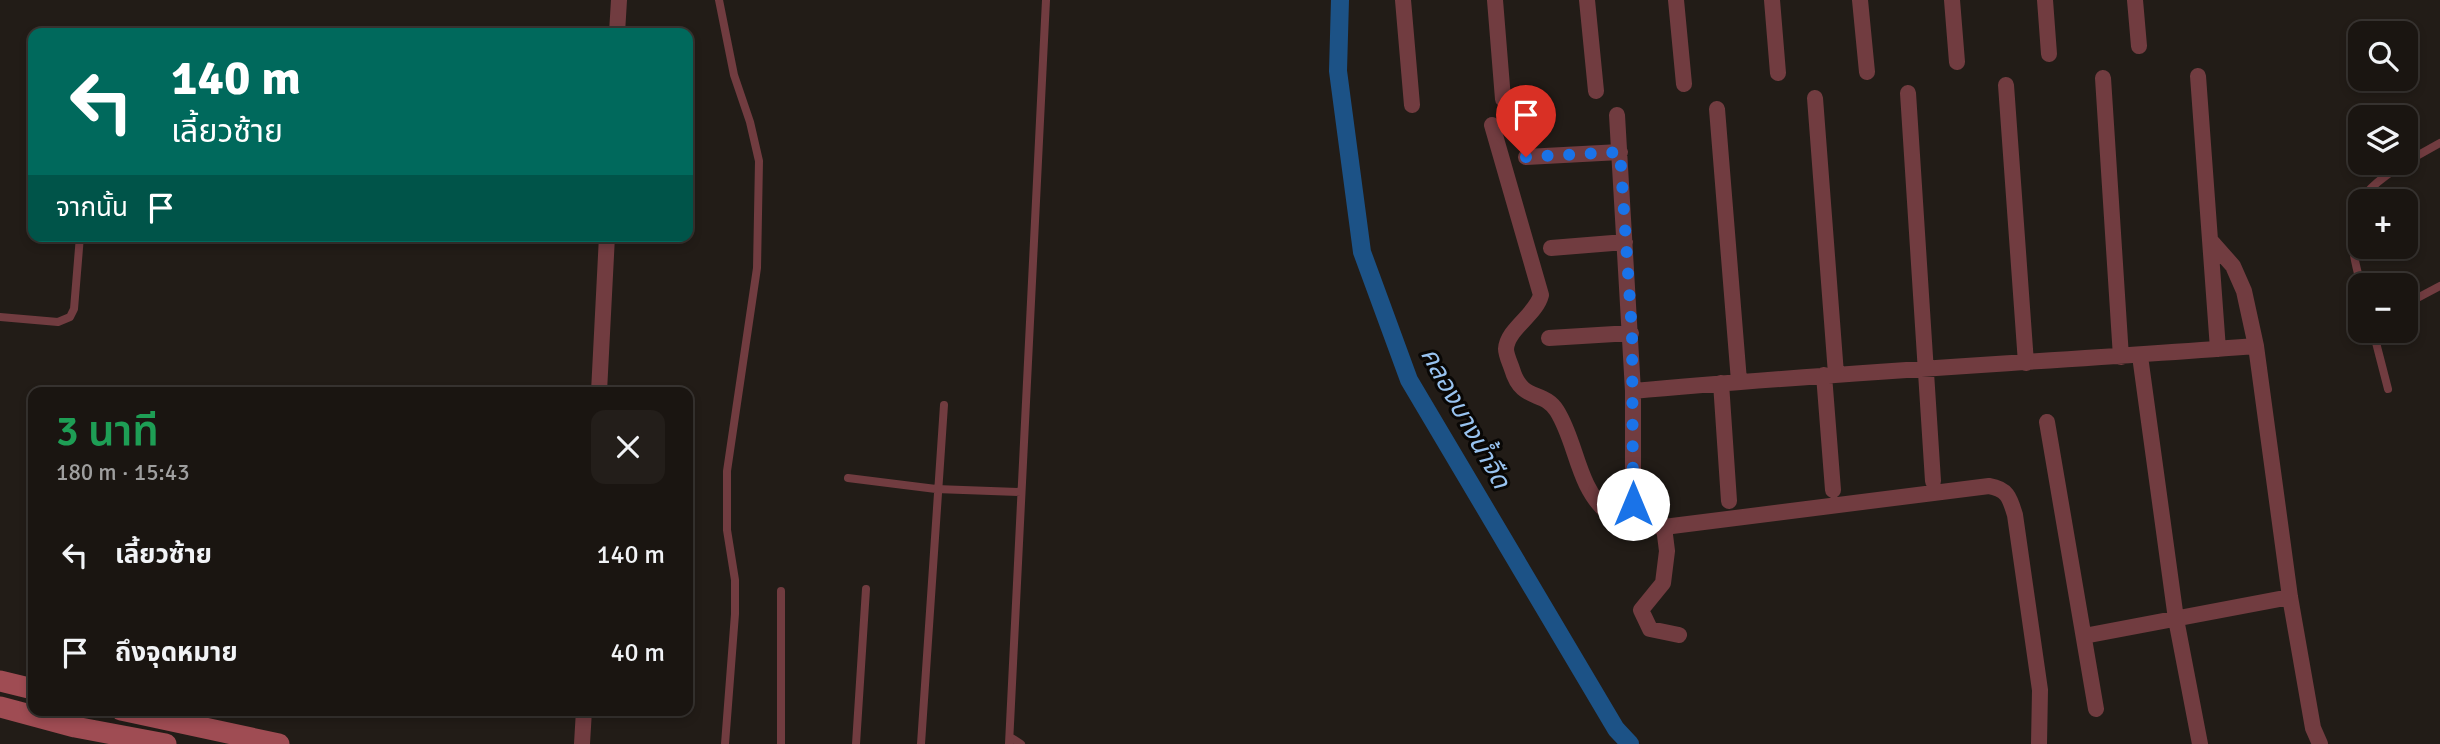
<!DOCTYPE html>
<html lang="th">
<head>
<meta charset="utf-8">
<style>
  :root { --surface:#1a1511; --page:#231e1a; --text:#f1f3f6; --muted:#9f9f9f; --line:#383431 }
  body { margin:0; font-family:Signika,"Noto Sans Thai",sans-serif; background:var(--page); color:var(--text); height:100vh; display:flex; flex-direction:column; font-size:26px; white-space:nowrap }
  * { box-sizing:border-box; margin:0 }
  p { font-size:23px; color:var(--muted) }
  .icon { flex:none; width:38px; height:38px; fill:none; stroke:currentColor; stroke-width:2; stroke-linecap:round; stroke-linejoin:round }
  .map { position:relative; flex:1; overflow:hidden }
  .side { position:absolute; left:28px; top:387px; width:665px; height:329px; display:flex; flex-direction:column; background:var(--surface); border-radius:14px; box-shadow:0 4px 10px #0003,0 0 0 2px var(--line) }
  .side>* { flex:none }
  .top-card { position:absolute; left:28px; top:28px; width:665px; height:214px; border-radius:14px; box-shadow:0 4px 10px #0003,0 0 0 2px var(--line); background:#00695c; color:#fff; overflow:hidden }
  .fabs { position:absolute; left:2348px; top:21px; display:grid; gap:14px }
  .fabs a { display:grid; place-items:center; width:70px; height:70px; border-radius:14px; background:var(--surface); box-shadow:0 4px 10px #0003,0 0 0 2px var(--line); font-size:35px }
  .pin { position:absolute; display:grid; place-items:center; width:60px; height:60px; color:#fff; margin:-72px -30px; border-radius:50% 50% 50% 0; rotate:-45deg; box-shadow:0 0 7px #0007 }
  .pin .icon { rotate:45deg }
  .me { position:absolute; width:77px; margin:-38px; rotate:0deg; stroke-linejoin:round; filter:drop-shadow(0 0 5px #0008) }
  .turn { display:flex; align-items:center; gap:24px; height:147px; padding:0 28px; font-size:32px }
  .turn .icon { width:91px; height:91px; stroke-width:2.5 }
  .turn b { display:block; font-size:49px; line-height:60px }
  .then { display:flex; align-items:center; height:66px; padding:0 28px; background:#0003; gap:14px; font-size:26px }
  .round { display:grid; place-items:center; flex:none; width:74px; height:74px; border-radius:14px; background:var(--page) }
  .headline { display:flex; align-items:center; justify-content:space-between; height:119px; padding:0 28px }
  h1 { font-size:42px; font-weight:600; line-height:52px; color:#1e9e55 }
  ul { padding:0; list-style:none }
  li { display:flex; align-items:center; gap:21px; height:98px; padding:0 28px }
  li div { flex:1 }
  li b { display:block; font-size:26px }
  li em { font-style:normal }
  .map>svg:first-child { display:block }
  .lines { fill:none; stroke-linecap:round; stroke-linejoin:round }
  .canal { stroke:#1c5286; stroke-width:18 }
  .lane { stroke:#713c40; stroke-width:8 }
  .street { stroke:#713c40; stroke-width:16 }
  .secondary { stroke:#9f4c53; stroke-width:21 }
  .route { stroke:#1a73e8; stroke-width:12; stroke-dasharray:0 21.6 }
  .labels { text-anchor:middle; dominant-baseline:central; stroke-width:6; stroke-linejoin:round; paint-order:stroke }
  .water-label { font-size:26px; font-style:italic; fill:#98c3f0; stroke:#090705 }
</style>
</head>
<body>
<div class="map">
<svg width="2440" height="744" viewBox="0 0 2440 744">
  <rect width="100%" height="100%" fill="#221c17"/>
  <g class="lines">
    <!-- canal -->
    <path class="canal" d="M1340 0 1338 71 1362 252 1409 380 1616 729 1630 744"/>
    <!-- lane -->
    <path class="lane" d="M719 0 734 75 750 122 759 161 757 268 727 471V530L735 580V614L725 744
      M2406 162 2440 143
      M2361 285C2343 220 2348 198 2405 163
      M2406 304 2440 286
      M0 317 58 322 70 317 74 309 80 236
      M2373 331 2388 389
      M848 478 936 489 1021 492
      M1010 737 1021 744
      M781 744V591
      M856 744 866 589
      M921 744 944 405
      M1009 744 1046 0"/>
    <!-- street -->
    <path class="street" d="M1403 0 1412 105
      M1495 0 1503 99
      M1587 0 1596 91
      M1676 0 1684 84
      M1772 0 1778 73
      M1860 0 1867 72
      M1952 0 1957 62
      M2045 0 2049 54
      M2135 0 2139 46
      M617 33 619 0
      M2198 76 2218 349
      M2103 78 2121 357
      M2006 85 2026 363
      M1908 93 1933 481
      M1815 98 1836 374
      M1717 109 1739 381
      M1617 115 1633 391
      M1492 125 1541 295C1536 315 1507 329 1506 349 1506 355 1510 363 1512 369 1522 403 1543 389 1557 411 1577 443 1577 486 1607 512 1621 525 1646 525 1664 527L1989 486C2008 489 2010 499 2015 515L2040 690 2039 744
      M1526 157 1620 152
      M2210 240 2233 266 2244 291 2256 346 2290 597 2313 728 2320 744
      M1551 248 1625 242
      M1549 338 1631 333
      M2140 356 2176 619 2200 744
      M1824 375 1833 490
      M1721 383 1729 501
      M599 392 607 236
      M2047 422 2096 709
      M1633 504V391C1840 372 2048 362 2256 346
      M1664 527 1667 551 1663 583 1641 610 1650 629 1679 635
      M2084 636 2290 597
      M582 744 584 710"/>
    <!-- secondary -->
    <path class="secondary" d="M0 681 33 689
      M0 707 75 727 166 744
      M121 710 279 744"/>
  </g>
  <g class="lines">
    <!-- route -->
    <path class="route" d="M1526 157 1620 152 1632 333 1633 504"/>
  </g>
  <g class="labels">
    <!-- water labels -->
    <g class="water-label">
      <text transform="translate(1465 418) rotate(61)">คลองบางน้ำจืด</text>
    </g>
  </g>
</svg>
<div class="fabs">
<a><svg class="icon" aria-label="search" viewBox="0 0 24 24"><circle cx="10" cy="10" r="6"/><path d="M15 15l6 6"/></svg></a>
<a><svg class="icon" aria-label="layers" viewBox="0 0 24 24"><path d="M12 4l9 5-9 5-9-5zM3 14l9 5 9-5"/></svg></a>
<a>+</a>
<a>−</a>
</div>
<div class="pin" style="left:1526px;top:157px;background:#d93025"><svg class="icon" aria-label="arrive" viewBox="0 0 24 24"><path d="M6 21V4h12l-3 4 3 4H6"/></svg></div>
<svg class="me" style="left:1633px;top:504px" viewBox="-20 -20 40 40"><circle r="19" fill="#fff"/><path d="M0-13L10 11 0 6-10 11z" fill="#1a73e8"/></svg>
<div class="top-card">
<div class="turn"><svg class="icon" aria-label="left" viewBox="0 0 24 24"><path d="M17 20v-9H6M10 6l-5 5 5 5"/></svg><div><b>140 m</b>เลี้ยวซ้าย</div></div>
<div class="then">จากนั้น<svg class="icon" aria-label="arrive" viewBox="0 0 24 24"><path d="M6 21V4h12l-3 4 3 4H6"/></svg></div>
</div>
<section class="side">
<div class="headline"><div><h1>3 นาที</h1><p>180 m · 15:43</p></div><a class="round"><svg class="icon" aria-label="close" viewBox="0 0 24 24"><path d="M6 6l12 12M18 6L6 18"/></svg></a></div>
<ul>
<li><svg class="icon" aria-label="left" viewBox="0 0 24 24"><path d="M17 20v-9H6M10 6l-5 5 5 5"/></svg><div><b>เลี้ยวซ้าย</b></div><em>140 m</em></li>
<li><svg class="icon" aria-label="arrive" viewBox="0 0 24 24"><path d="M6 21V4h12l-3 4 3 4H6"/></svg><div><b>ถึงจุดหมาย</b></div><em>40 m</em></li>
</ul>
</section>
</div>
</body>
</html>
